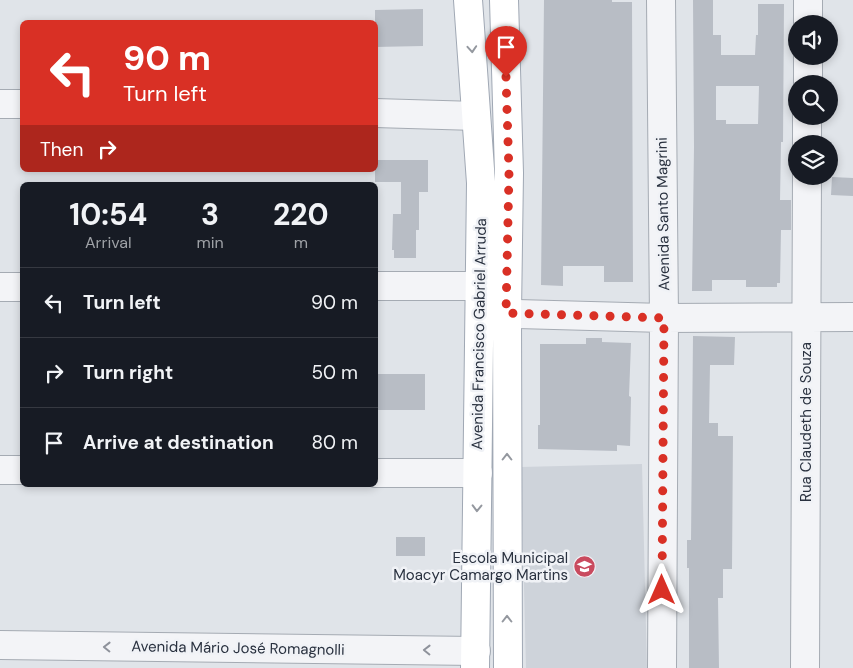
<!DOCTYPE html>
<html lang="en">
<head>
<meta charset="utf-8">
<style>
  :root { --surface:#171b24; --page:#20242c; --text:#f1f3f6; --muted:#9ea1a6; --line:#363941 }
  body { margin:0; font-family:"DM Sans",sans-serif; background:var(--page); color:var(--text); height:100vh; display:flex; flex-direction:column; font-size:19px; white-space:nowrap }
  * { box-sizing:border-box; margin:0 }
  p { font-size:16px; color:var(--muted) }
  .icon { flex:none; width:28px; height:28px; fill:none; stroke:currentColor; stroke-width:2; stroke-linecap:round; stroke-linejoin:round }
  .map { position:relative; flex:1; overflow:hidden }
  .drawer { position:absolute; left:20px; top:182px; width:358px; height:305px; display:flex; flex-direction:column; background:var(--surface); border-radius:8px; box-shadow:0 2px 8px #0003 }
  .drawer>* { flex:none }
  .top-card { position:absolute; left:20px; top:20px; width:358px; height:152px; border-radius:8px; box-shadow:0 2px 8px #0003; background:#d93025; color:#fff; overflow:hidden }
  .buttons { position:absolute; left:788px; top:15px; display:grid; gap:10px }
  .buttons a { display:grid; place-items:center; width:50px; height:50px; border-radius:50%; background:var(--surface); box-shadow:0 2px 8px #0003; font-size:25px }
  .pin { position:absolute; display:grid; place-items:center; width:42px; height:42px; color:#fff; margin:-51px -21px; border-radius:50% 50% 50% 0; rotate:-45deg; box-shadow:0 0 5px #0007 }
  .pin .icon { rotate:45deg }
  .me { position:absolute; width:55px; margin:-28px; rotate:0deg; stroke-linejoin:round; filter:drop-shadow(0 0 4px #0008) }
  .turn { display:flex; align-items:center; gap:18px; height:105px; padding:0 20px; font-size:22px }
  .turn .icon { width:65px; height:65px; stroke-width:2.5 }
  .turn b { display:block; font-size:35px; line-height:42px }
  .then { display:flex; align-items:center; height:48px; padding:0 20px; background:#0003; gap:10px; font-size:19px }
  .eta { display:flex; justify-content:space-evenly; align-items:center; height:85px; text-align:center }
  .eta b { font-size:30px; font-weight:700; line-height:35px }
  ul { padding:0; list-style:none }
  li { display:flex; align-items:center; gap:15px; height:70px; padding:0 20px; border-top:1px solid var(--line) }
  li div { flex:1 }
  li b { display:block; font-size:19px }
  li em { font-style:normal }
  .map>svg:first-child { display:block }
  .built { fill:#ced3da }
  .building { fill:#b8bdc5; fill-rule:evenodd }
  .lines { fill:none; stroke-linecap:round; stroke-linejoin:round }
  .minor-casing { stroke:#a5abb3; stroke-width:30 }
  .major-casing { stroke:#a0a8b4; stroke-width:30 }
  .minor { stroke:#f3f4f7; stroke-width:28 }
  .major { stroke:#fff; stroke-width:28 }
  .oneway { stroke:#94989f }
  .oneway2 { stroke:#8e929b }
  .route { stroke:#d93025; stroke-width:9; stroke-dasharray:0 16.2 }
  .labels { text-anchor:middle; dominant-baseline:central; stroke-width:5; stroke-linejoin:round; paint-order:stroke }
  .street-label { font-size:15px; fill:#29313f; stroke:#f0f2f6 }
  .poi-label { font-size:15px; fill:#29313f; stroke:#f0f2f6; text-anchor:end }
</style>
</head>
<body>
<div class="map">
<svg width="853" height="668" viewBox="0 0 853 668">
  <rect width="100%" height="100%" fill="#e0e4e9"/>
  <!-- built -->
  <path class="built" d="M642 464 647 668H526L521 467Z"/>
  <!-- building -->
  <path class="building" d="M544 0H612V2H632L633 282H604V266H563V286L541 285Z
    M693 0H713V35H721V55H755L756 35H758V4H784L783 142H781L780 200H791V230H781L780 283H777V287H746V280H712V291H692L694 147ZM716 86H759L758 124H726V120H716Z
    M423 9V46L375 47V10Z
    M375 160H428V192H419V230H416V258H394V250H392L393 214H401V182H375Z
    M832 177 853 178V196L831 195Z
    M693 336 735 337 734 365H710L709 423H718V436H733L732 569H723V598H718L719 668H689V568H687V540H691Z
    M586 338H602V342L631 343 629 396 631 397 630 446 617 445V451L538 449V425H540V344H586Z
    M375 374H425V410H375Z
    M396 537H425V556H396Z"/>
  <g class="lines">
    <defs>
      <path id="minor" d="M661 0 664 318 662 668
        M808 24V0
        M808 84V56
        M0 104H22
        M375 113 476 116
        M807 144V116
        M375 286H480
        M0 287H22
        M485 313 664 318 853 317
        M0 470H22
        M375 473H478
        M0 645 476 651
        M805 668 807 176"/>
      <path id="major" d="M468 0 481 183 475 668
        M504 0 509 173 507 313 508 668"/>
    </defs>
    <!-- minor casing -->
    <use href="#minor" class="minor-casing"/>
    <!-- major casing -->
    <use href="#major" class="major-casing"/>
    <!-- minor -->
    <use href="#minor" class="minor"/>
    <!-- major -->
    <use href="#major" class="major"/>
  </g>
  <!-- one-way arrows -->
  <defs><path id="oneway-chevron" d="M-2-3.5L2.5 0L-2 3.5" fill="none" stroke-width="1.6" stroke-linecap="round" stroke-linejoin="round" transform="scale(1.25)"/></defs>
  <g class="oneway">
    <use href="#oneway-chevron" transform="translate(472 49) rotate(86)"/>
    <use href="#oneway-chevron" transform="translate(507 457) rotate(-90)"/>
    <use href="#oneway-chevron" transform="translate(477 508) rotate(91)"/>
    <use href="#oneway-chevron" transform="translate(507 619) rotate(-90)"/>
  </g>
  <g class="oneway2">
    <use href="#oneway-chevron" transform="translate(107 647) rotate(-179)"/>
    <use href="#oneway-chevron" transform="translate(427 650) rotate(-179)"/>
  </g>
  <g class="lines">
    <!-- route -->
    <path class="route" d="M506 77 509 173 506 313 664 318 662 590"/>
  </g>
  <!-- icons -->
  <defs>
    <symbol id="school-disc" viewBox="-11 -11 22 22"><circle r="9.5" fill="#c94a5e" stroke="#f0f2f6"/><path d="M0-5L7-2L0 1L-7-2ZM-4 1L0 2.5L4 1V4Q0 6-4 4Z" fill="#fff"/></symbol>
  </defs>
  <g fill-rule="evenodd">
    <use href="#school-disc" x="572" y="554" width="25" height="25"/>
  </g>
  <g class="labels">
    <!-- street labels -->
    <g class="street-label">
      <text transform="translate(663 214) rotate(-91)">Avenida Santo Magrini</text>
      <text transform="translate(479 334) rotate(-89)">Avenida Francisco Gabriel Arruda</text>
      <text transform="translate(806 422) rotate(-90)">Rua Claudeth de Souza</text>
      <text transform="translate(238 648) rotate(1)">Avenida Mário José Romagnolli</text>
    </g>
    <!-- poi labels -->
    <g class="poi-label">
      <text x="568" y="558">Escola Municipal<tspan x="568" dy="17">Moacyr Camargo Martins</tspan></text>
    </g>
  </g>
</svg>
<div class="buttons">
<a><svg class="icon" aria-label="sound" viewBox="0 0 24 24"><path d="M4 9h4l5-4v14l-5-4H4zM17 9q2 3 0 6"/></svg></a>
<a><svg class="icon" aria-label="search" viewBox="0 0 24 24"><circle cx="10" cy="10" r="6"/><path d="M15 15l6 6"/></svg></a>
<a><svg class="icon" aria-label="layers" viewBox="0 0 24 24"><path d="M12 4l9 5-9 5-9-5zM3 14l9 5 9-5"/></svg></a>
</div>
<div class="pin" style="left:506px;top:77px;background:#d93025"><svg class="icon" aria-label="arrive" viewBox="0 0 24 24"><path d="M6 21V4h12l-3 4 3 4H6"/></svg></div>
<svg class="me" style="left:662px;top:590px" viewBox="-20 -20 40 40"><path d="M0-17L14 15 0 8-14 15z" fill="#d93025" stroke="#fff" stroke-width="4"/></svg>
<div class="top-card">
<div class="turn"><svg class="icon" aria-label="left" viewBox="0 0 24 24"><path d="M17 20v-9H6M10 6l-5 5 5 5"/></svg><div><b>90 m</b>Turn left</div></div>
<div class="then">Then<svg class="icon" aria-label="right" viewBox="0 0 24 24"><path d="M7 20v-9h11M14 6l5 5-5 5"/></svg></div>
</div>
<section class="drawer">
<div class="eta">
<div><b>10:54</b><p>Arrival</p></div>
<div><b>3</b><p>min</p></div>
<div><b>220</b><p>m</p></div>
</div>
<ul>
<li><svg class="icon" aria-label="left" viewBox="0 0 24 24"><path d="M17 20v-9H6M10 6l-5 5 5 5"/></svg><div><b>Turn left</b></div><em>90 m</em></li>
<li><svg class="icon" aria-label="right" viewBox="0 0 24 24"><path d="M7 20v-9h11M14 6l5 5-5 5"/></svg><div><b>Turn right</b></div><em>50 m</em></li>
<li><svg class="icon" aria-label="arrive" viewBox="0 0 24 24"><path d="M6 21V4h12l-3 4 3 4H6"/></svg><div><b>Arrive at destination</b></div><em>80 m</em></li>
</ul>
</section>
</div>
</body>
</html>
